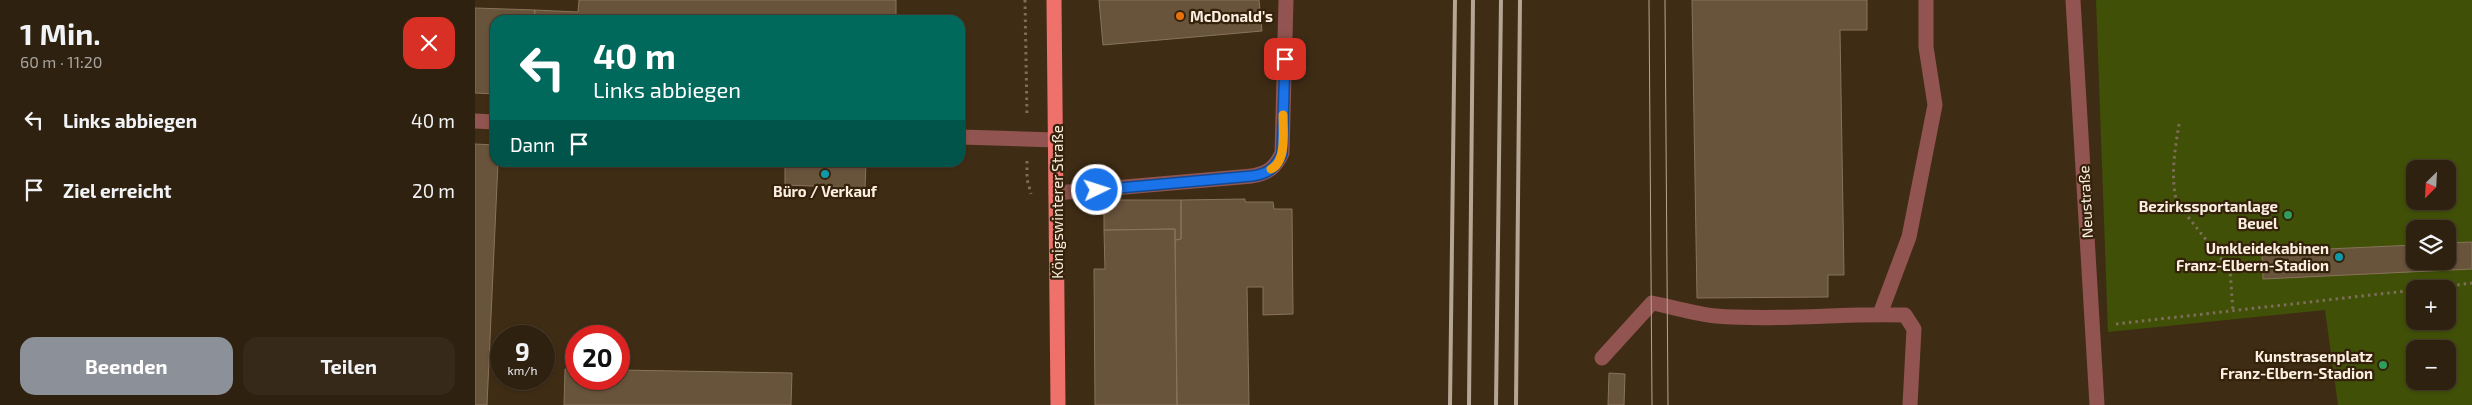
<!DOCTYPE html>
<html lang="de">
<head>
<meta charset="utf-8">
<style>
  :root { --surface:#2f2110; --page:#372919; --text:#f1f3f6; --muted:#a7a39f; --line:#4a3e30; --accent:#8c9099 }
  body { margin:0; font-family:"Exo 2",sans-serif; background:var(--page); color:var(--text); height:100vh; display:flex; flex-direction:column; font-size:19px; white-space:nowrap }
  * { box-sizing:border-box; margin:0 }
  p { font-size:16px; color:var(--muted) }
  .icon { flex:none; width:28px; height:28px; fill:none; stroke:currentColor; stroke-width:2; stroke-linecap:round; stroke-linejoin:round }
  .map { position:relative; flex:1; overflow:hidden }
  .panel { display:flex; flex-direction:column; background:var(--surface); width:475px }
  .panel>* { flex:none }
  .hud { position:absolute; left:15px; top:15px; width:475px; height:152px; border-radius:15px; box-shadow:0 1px 4px #0004,0 0 0 1px var(--line); background:#00695c; color:#fff; overflow:hidden }
  .needle { width:32px; rotate:204deg }
  .buttons { position:absolute; left:1931px; top:160px; display:grid; gap:10px }
  .buttons a { display:grid; place-items:center; width:50px; height:50px; border-radius:10px; background:var(--surface); box-shadow:0 1px 4px #0004,0 0 0 1px var(--line); font-size:25px }
  .speed { position:absolute; left:15px; top:325px; display:flex; gap:10px; font-size:25px; font-weight:700; text-align:center }
  .speed>* { display:grid; place-content:center; width:65px; height:65px; border-radius:50%; background:var(--surface); box-shadow:0 1px 4px #0004,0 0 0 1px var(--line); line-height:1 }
  .speed small { font-size:12px; font-weight:400 }
  .speed .limit { border:8px solid #d22; background:#fff; color:#111 }
  .pin { position:absolute; display:grid; place-items:center; width:42px; height:42px; color:#fff; margin:-21px; border-radius:10px; box-shadow:0 2px 8px #0006 }
  .me { position:absolute; width:55px; margin:-28px; rotate:86deg; stroke-linejoin:round; filter:drop-shadow(0 0 4px #0008) }
  .turn { display:flex; align-items:center; gap:18px; height:105px; padding:0 20px; font-size:22px }
  .turn .icon { width:65px; height:65px; stroke-width:2.5 }
  .turn b { display:block; font-size:35px; line-height:42px }
  .then { display:flex; align-items:center; height:48px; padding:0 20px; background:#0003; gap:10px; font-size:19px }
  .round { display:grid; place-items:center; flex:none; width:52px; height:52px; border-radius:15px; background:var(--page) }
  .headline { display:flex; align-items:center; justify-content:space-between; height:85px; padding:0 20px }
  h1 { font-size:30px; font-weight:700; line-height:38px }
  .cta { display:flex; gap:10px; margin-top:auto; padding:10px 20px }
  .cta a { flex:1; height:58px; border-radius:15px; background:var(--accent); color:#fff; font-size:20px; font-weight:700; line-height:58px; text-align:center }
  .cta a+a { background:var(--page); color:var(--text) }
  ul { padding:0; list-style:none }
  li { display:flex; align-items:center; gap:15px; height:70px; padding:0 20px }
  li div { flex:1 }
  li b { display:block; font-size:19px }
  li em { font-style:normal }
  main { display:flex; flex:1; min-height:0 }
  .map>svg:first-child { display:block }
  .green { fill:#405007; fill-rule:evenodd }
  .building { fill:#68533b; stroke:#89735b }
  .lines { fill:none; stroke-linecap:round; stroke-linejoin:round }
  .path { stroke:#7e6d59; stroke-width:3; stroke-dasharray:2.5 4; stroke-linecap:butt }
  .minor { stroke:#915450; stroke-width:15 }
  .major { stroke:#ee716b; stroke-width:15 }
  .tram { stroke:#b5a694; stroke-width:1 }
  .rail { stroke:#b5a694; stroke-width:4 }
  .route-casing { stroke:#114b97; stroke-width:12 }
  .route { stroke:#1a73e8; stroke-width:9 }
  .slow { stroke:#f59e0b; stroke-width:9 }
  .food-dot { fill:#e8710a; stroke:#35220b; stroke-width:2 }
  .culture-dot { fill:#0f9aa8; stroke:#35220b; stroke-width:2 }
  .leisure-dot { fill:#2e9e5b; stroke:#35220b; stroke-width:2 }
  .labels { text-anchor:middle; dominant-baseline:central; stroke-width:4.5; stroke-linejoin:round; paint-order:stroke }
  .poi-label { font-size:15px; font-weight:bold; fill:#fcefe1; stroke:#35220b; text-anchor:end }
  .street-label { font-size:15px; fill:#fcefe1; stroke:#35220b }
</style>
</head>
<body>
<main>
<section class="panel">
<div class="headline"><div><h1>1 Min.</h1><p>60 m · 11:20</p></div><a class="round" style="background:#d93025;color:#fff"><svg class="icon" aria-label="close" viewBox="0 0 24 24"><path d="M6 6l12 12M18 6L6 18"/></svg></a></div>
<ul>
<li><svg class="icon" aria-label="left" viewBox="0 0 24 24"><path d="M17 20v-9H6M10 6l-5 5 5 5"/></svg><div><b>Links abbiegen</b></div><em>40 m</em></li>
<li><svg class="icon" aria-label="arrive" viewBox="0 0 24 24"><path d="M6 21V4h12l-3 4 3 4H6"/></svg><div><b>Ziel erreicht</b></div><em>20 m</em></li>
</ul>
<div class="cta"><a>Beenden</a><a>Teilen</a></div>
</section>
<div class="map">
<svg width="1997" height="405" viewBox="0 0 1997 405">
  <rect width="100%" height="100%" fill="#3f2c15"/>
  <!-- green -->
  <path class="green" d="M1621 0H1997V405H1863L1850 310 1633 332ZM1940 169H1972V201H1940ZM1940 229H1972V261H1940ZM1940 289H1972V321H1940ZM1940 349H1972V381H1940Z"/>
  <!-- building -->
  <path class="building" d="M104 0H421V20H59L60 10 103 12Z
    M624 0H784L787 31 628 45Z
    M1217 0H1392V30H1365L1369 275H1353V297L1222 298Z
    M0 8 60 10 59 20H20V94L0 93Z
    M0 144 20 145V162H23L12 405H0Z
    M310 162H391L390 188 310 185Z
    M770 199V202H798L799 209H817L818 314 788 315V287H772L774 405H702L700 240 706 239V200Z
    M623 200H706V239L700 240V229L629 230V214H623Z
    M700 229 702 405H620L619 269H630L629 230Z
    M1997 242V269L1788 279 1787 252 1940 245V261H1972V243Z
    M90 369H101V379H144V370L317 373 316 405H89Z
    M1134 373 1150 374 1149 405H1133Z"/>
  <g class="lines">
    <!-- path -->
    <path class="path" d="M550 0 552 117
      M1704 124C1700 150 1695 177 1702 203L1755 270 1758 311
      M552 161V179L556 194
      M1950 289 1997 283
      M1641 324 1940 290"/>
    <!-- minor -->
    <path class="minor" d="M1598 0 1622 405
      M0 121 20 122
      M485 137 581 140
      M581 193 777 176C793 173 800 168 807 153L811 0
      M1405 314 1434 237 1460 105 1451 47V0
      M1127 358 1177 303C1198 307 1220 314 1241 316 1304 321 1367 313 1430 315L1439 329 1435 405"/>
    <!-- major -->
    <path class="major" d="M579 0 583 405"/>
    <!-- tram -->
    <path class="tram" d="M1174 0 1177 405
      M1190 0 1193 405"/>
    <!-- rail -->
    <path class="rail" d="M975 405 980 0
      M994 405 998 0
      M1021 405 1026 0
      M1041 405 1045 0"/>
  </g>
  <g class="lines">
    <defs>
      <path id="route" d="M622 190 777 176C793 174 800 168 807 154L810 59"/>
    </defs>
    <!-- route casing -->
    <use href="#route" class="route-casing"/>
    <!-- route -->
    <use href="#route" class="route"/>
    <!-- slow -->
    <path class="slow" d="M796 169C812 162 808 130 808 115"/>
  </g>
  <!-- markers -->
  <circle class="food-dot" cx="705" cy="16" r="5"/>
  <g class="culture-dot">
    <circle cx="350" cy="174" r="5"/>
    <circle cx="1864" cy="257" r="5"/>
  </g>
  <g class="leisure-dot">
    <circle cx="1813" cy="215" r="5"/>
    <circle cx="1908" cy="365" r="5"/>
  </g>
  <g class="labels">
    <!-- poi labels -->
    <g class="poi-label">
      <text x="715" y="16" text-anchor="start">McDonald's</text>
      <text x="350" y="191" text-anchor="middle">Büro / Verkauf</text>
      <text x="1803" y="206">Bezirkssportanlage<tspan x="1803" dy="17">Beuel</tspan></text>
      <text x="1854" y="248">Umkleidekabinen<tspan x="1854" dy="17">Franz-Elbern-Stadion</tspan></text>
      <text x="1898" y="356">Kunstrasenplatz<tspan x="1898" dy="17">Franz-Elbern-Stadion</tspan></text>
    </g>
    <!-- street labels -->
    <g class="street-label">
      <text transform="translate(582 202) rotate(-90)">Königswinterer Straße</text>
      <text transform="translate(1610 202) rotate(-93)">Neustraße</text>
    </g>
  </g>
</svg>
<div class="buttons">
<a><svg class="needle" viewBox="-14 -14 28 28"><path d="M0-13l5 13h-10z" fill="#e53935"/><path d="M0 13l5-13h-10z" fill="#a7a39f"/></svg></a>
<a><svg class="icon" aria-label="layers" viewBox="0 0 24 24"><path d="M12 4l9 5-9 5-9-5zM3 14l9 5 9-5"/></svg></a>
<a>+</a>
<a>−</a>
</div>
<div class="speed"><div>9<small>km/h</small></div><div class="limit">20</div></div>
<div class="pin" style="left:810px;top:59px;background:#d93025"><svg class="icon" aria-label="arrive" viewBox="0 0 24 24"><path d="M6 21V4h12l-3 4 3 4H6"/></svg></div>
<svg class="me" style="left:622px;top:190px" viewBox="-20 -20 40 40"><circle r="17" fill="#1a73e8" stroke="#fff" stroke-width="3"/><path d="M0-11L8 9 0 5-8 9z" fill="#fff"/></svg>
<div class="hud">
<div class="turn"><svg class="icon" aria-label="left" viewBox="0 0 24 24"><path d="M17 20v-9H6M10 6l-5 5 5 5"/></svg><div><b>40 m</b>Links abbiegen</div></div>
<div class="then">Dann<svg class="icon" aria-label="arrive" viewBox="0 0 24 24"><path d="M6 21V4h12l-3 4 3 4H6"/></svg></div>
</div>
</div>
</main>
</body>
</html>
